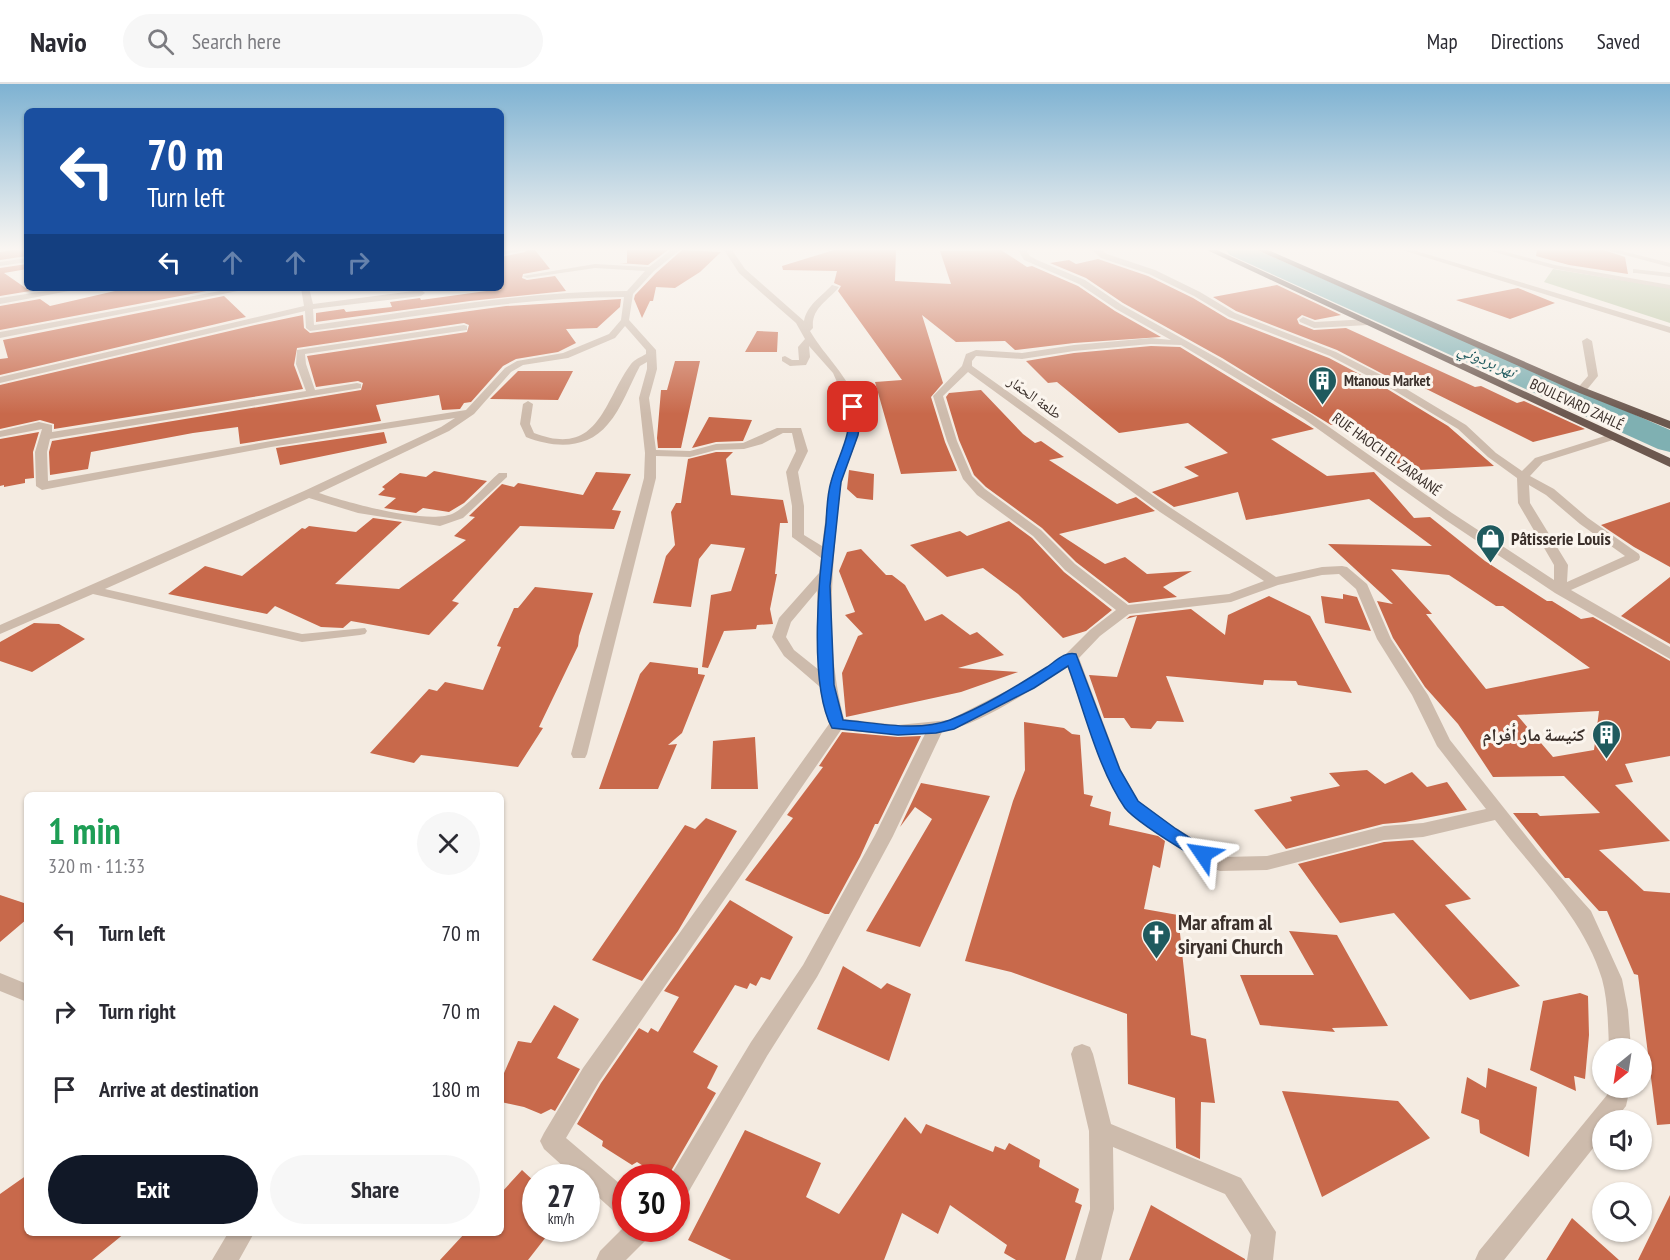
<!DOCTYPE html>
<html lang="en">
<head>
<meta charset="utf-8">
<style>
  :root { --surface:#fff; --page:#f7f7f7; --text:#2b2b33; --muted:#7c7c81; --line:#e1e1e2; --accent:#111827 }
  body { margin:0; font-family:"PT Sans Narrow","Noto Naskh Arabic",sans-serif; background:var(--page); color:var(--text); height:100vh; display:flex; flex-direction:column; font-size:22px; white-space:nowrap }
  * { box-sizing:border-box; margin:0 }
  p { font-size:20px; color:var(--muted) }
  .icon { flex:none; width:33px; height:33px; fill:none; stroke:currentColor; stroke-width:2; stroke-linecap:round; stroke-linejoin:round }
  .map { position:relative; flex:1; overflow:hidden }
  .side { position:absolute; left:24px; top:708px; width:480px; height:444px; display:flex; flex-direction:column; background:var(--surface); border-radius:9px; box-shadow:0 2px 4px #0004 }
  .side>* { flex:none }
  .top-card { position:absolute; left:24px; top:24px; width:480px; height:183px; border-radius:9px; box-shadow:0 2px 4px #0004; background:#1a4fa0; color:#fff; overflow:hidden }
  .needle { width:39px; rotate:210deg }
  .controls { position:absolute; left:1592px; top:954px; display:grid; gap:12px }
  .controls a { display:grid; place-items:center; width:60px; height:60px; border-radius:50%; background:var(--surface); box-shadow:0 2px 4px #0004; font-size:30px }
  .speed { position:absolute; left:522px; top:1080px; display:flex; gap:12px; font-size:30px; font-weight:700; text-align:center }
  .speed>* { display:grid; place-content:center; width:78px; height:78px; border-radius:50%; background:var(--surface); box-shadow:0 2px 4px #0004; line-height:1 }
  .speed small { font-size:15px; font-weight:400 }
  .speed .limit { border:9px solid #d22; background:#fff; color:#111 }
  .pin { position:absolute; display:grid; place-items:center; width:51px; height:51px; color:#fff; margin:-26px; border-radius:12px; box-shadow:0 3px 9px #0006 }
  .me { position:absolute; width:66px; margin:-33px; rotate:302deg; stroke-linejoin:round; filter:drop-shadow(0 0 4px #0008) }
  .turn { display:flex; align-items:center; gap:21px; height:126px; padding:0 24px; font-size:27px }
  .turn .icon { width:78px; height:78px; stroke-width:2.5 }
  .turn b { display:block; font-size:42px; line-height:51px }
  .lanes { display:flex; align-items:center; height:57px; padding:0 24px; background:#0003; justify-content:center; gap:30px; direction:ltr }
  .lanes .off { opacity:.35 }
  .round { display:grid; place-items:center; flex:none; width:63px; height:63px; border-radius:32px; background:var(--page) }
  .headline { display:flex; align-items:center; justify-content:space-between; height:102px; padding:0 24px }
  h1 { font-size:36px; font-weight:800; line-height:45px; color:#1e9e55 }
  .primary-button { display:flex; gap:12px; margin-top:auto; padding:12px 24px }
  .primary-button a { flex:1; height:69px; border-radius:36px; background:var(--accent); color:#fff; font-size:24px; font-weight:800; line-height:69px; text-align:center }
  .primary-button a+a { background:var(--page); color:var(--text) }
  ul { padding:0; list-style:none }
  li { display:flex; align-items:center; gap:18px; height:78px; padding:0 24px }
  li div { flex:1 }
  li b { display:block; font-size:22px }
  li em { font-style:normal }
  header { display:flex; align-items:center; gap:36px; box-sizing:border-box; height:84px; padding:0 30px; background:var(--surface); border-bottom:2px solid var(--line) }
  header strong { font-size:28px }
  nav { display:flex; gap:33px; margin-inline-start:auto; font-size:21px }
  .search { width:420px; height:54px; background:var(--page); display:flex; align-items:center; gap:15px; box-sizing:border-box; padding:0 21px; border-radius:33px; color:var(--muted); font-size:22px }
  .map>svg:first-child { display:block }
  .green { fill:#b8c4a0 }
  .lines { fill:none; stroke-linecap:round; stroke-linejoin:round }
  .river { fill:#7fb0b2; fill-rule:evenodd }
  .building { fill:#c8694b; fill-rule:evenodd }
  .minor { fill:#cdbbac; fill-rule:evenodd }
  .tertiary { fill:#cdbbac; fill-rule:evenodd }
  .trunk { fill:#6c584f; fill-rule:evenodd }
  .route { fill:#1a73e8; stroke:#114b97; stroke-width:1.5 }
  .labels { text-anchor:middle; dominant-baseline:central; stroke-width:6; stroke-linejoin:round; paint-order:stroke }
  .far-poi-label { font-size:15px; font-weight:bold; fill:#3b302b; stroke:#fbf5ee; text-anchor:start }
  .far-street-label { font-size:15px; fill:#3b302b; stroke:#fbf5ee }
  .far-water-label { font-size:16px; font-style:italic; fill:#1f5a5e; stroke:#fbf5ee }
  .poi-label { font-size:18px; font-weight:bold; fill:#3b302b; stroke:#fbf5ee; text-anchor:start }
  .near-poi-label { font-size:21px; font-weight:bold; fill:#3b302b; stroke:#fbf5ee; text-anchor:start }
</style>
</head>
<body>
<header>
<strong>Navio</strong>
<div class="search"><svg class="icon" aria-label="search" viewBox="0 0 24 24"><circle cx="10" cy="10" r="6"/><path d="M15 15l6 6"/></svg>Search here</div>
<nav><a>Map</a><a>Directions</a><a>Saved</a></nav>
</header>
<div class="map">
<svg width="1670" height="1176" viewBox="0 0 1670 1176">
  <rect width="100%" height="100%" fill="#f4ebe1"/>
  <!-- green -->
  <path class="green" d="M1553 185 1670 204V239L1544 198Z"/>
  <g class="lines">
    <!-- river -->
    <path class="river" d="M1226 166H1257L1670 346V368L1658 365 1230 171Z"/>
  </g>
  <!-- building -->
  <path class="building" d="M12 166H27V172L0 176V168Z
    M527 166H535L550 185 523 190 522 194 527 196 555 192 566 207 470 217 316 238V229L344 225 346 228 392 223 390 218 420 214 421 216 501 205V173L525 168Z
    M627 166H668L648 181 619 179H627Z
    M682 166 721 168 700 188 675 204 656 203 653 217H650L642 234 634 215 635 211 656 189Z
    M834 166H896L895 197 951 200 940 167 1001 166 1027 183 1032 182 1078 202 1115 227 1161 253 1074 259 1015 266 1005 257 956 258 922 231 943 299 931 313 945 358 957 387 901 390 875 298 902 296 838 207 841 202 834 199 837 187 783 186 782 182Z
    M1537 166H1604L1625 173 1628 190 1569 181 1536 172Z
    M1098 175 1148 192 1193 214 1228 235 1329 274 1384 303 1448 342 1494 382 1401 387 1363 351 1344 338 1331 341 1222 274 1123 219 1086 194 1050 179 1069 176 1076 180Z
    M27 180V185L4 189 30 207 0 212V184Z
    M1277 201 1341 231 1315 236 1302 231 1297 235 1299 240 1314 246 1346 244 1475 303 1481 302 1517 319 1524 317 1585 345 1533 358 1392 288 1390 290 1398 298 1337 266 1236 227 1213 213Z
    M128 204 217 205 0 246V222L40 215 50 222Z
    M1518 204 1555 219 1510 235 1456 216Z
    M224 212 246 233 0 291V275L8 274 3 256Z
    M621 215 620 223 597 244 566 245 576 259 558 268 516 275 503 282 471 318 464 319 460 325 442 326 439 311 376 321 381 337 240 360 238 343 193 349 91 368 88 385 50 391 49 368 52 357 361 306 363 299 358 297 316 303 307 272 467 248 469 241 464 239 297 264 294 281 303 305 54 345V340L40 336 0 345V301L255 241 303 231 304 244 310 249 506 222Z
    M757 247 778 248 777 268H745Z
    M1151 262 1180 263 1314 345 1271 355 1327 392 1374 388 1414 434 1430 433 1485 477 1547 517H1552L1581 535 1593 533 1670 577V672L1625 680 1633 698 1615 701 1670 757 1599 766 1644 807 1670 809V1040L1657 1041 1638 891 1634 890 1607 827H1599L1569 794H1565L1513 729H1537L1540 732 1600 729 1564 692 1493 693 1458 640 1425 603 1393 554 1377 517 1393 520 1328 460 1432 462 1369 415 1246 436 1238 408 1174 423 1152 408 1199 392 1184 383 1228 369 1188 339 1119 349 1057 298 1048 299 1026 277 1074 269ZM1391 485 1449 491 1496 522H1503L1590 584 1486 605 1426 530H1432ZM1599 627 1594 666 1553 673 1517 631Z
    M675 277H700L681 364H658L657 354 661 306H667Z
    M518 287H573L558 316 490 315Z
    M981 306 1023 350 1035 359 1041 357 1064 373 1049 376 1117 420 1136 413 1155 427 1059 450 1105 480 1125 473 1147 490 1192 487 1163 503 1177 513 1129 519 1076 478 1042 444 986 403 974 391 959 356 946 313 949 309Z
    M709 333 752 336 743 357 716 358 692 364Z
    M39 348 33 368 34 394 25 395V399L4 403V401L0 402V355Z
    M384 348 387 359 280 381 276 364Z
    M716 368H733L726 375 731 411 783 416 788 439H780L775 490H777L770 525 773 540 757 541 756 545 724 547 708 584 702 583 711 511 731 507 745 464 711 460 699 475 691 523 653 519 666 472 675 461 671 428 676 419H681L688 375Z
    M849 386 874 390 873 416 857 414 847 405Z
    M434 387 487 397 464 419 449 428 423 424 416 429 384 424 396 414 378 411 385 405 382 403 400 389 426 393Z
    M596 388 631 390 612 426 621 427 614 445 520 442 452 517 459 519 429 551 351 537 343 544 321 543 275 522 267 530 168 510 205 482 242 492 302 444 305 445 309 442 356 448 373 434 402 438 335 500 399 505 466 456 454 452 475 433 469 432 502 400 514 403 518 399 583 411Z
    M1670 418V483L1634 463 1601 441Z
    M1009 437 1032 454 1064 488 1112 526 1086 547 1063 554 1018 510 983 484 947 493 910 461 960 447 967 452Z
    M861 465 886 491H892L905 501 925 537 942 530 970 551 977 548 1004 571 958 584 1018 588 961 608 846 633 842 589 858 552 863 550 845 531 855 528 839 487 847 468Z
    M1670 493V560L1621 532Z
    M535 503 593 509 579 552 578 562 539 643 543 644 518 683 421 671 414 679 370 669 429 605 437 607 445 598 483 606 501 563 497 562 514 524H518Z
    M1343 510 1357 513 1371 547 1325 539 1321 512 1343 515Z
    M1269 512 1310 532 1352 609 1298 601 1296 597 1264 596 1263 601 1166 592 1184 638 1157 637 1151 645 1131 644 1124 634H1104L1089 591 1117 593 1137 532 1126 535 1130 532 1191 525 1225 551 1228 531Z
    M34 539 59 540 85 555 32 588 0 577V558Z
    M650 578 698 584V590L705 591 682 649 668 661 677 660 658 705H599L640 590Z
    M1024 638 1064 644 1072 650 1080 651 1084 710 1093 712 1090 722 1111 728 1109 741 1158 752 1165 757 1160 784 1153 781 1144 825 1178 831 1191 951 1206 955 1215 1019 1201 1018 1200 1075 1176 1064 1175 1014 1128 1000 1127 930 1011 888 965 877 1013 717 1025 686Z
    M842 648 898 653 921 652 878 740H875L860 773 829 830H825L745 796 793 734 787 731 823 683 819 682Z
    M755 653 758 705H711L713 657Z
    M1367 686 1385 700 1412 688 1427 703 1447 698 1467 726 1405 738 1383 740 1286 765 1254 726 1292 717 1290 713 1340 702 1329 689Z
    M921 699 990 712 920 863 866 847 932 735 915 723 900 743Z
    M706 734 737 747 678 847 642 897 592 876 685 741 695 745Z
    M1413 756 1471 815 1445 821 1520 902 1470 916 1394 829 1340 839 1298 780 1384 758Z
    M0 811 27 820V835L0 858Z
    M730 816 793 853 770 896 761 893 756 902 750 899 747 905 735 901 693 968 718 982 707 1004 716 1009 667 1094H662L637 1078 632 1081 602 1062 603 1057 577 1040 601 999 639 944 648 949 651 944 658 948 679 913 664 907Z
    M1289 847 1337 851 1388 942 1332 944 1335 948 1260 941 1240 891H1314Z
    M843 882 881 905 887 899 911 910 889 977 817 945Z
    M1580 909 1588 912 1589 951 1585 995 1574 992 1576 1007 1530 986 1543 917Z
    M554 921 579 935 557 974 580 985 555 1027 551 1025 541 1030 524 1023 501 1018V996L518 957 531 959Z
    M1488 984 1537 1003 1529 1073 1480 1049 1479 1036 1461 1029 1467 993 1486 1004Z
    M1282 1007 1398 1017 1430 1054 1322 1113Z
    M905 1033 921 1050 926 1040 993 1068 995 1062 1005 1066 1009 1059 1040 1076 1039 1083 1079 1105 1075 1118 1082 1121 1065 1176H1016L1004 1169 1007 1161 950 1121 938 1150 902 1129 884 1176H731L688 1156 745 1046 821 1079 806 1113 839 1130Z
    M522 1086 536 1099V1144H553L528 1176H440L465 1149H501V1109Z
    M27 1091V1149H125L92 1176H0V1110Z
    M1670 1111V1176H1638Z
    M1151 1121 1245 1175V1176H1129Z
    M1572 1134 1619 1176H1546Z"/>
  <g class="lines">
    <!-- minor -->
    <path class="minor" d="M525 166 501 171V167Z
      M671 166H680L654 187 633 210 629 236 656 266 657 285 649 314 656 366 690 367 716 360 743 359 777 344H801L808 367 798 388 804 422V451L822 462 830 398 848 351 850 338 848 323 833 289 809 262 810 273 806 281 790 282 782 277V273L785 272 792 276H799L798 263 805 255 796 239 739 189 724 166H732L745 185 804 237C807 221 821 213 832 201L839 203C828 217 811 224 813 244L810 247C825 273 850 293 858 323 866 350 847 373 842 398 838 415 838 432 836 449 830 511 828 575 844 635L898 641 949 636 1024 598 1066 570 1090 546 1116 526 1065 486 1033 452 977 411 963 395 947 357 933 312 962 282 966 270 976 266 1022 269 1074 261 1151 254 1171 256 1116 225 1079 200 1024 176 1018 166H1026L1030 172 1037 176 1085 196 1122 221 1221 276 1312 331 1452 429 1554 496V481L1518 419 1517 394 1488 373 1458 345 1385 301 1330 272 1229 233 1194 212 1149 190 1101 174 1092 166H1101L1107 170 1155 186 1200 208 1235 229 1336 268 1393 297 1466 341 1496 369 1522 387 1535 374 1608 351H1616V355L1543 378 1530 392 1554 405 1588 434 1639 470 1640 473 1639 476 1571 506 1670 563V575L1555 509 1444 435 1304 335 1181 261 1151 260 1074 267 1022 275 976 272 972 277V282L1168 422 1276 493 1322 483 1342 482 1347 483 1367 500 1391 555 1428 611 1450 656 1542 772 1591 827 1622 895 1628 926 1631 964H1609C1608 941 1608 917 1602 895 1584 834 1533 786 1495 736L1423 753 1384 756 1267 786 1220 787 1214 785 1164 754 1126 725 1105 686 1067 582C1032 606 983 639 942 648L893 752 817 893 767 972 685 1114 676 1117V1094H669L751 958 803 881 875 751 925 650 898 651 841 646 599 998 566 1054 626 1105V1133L617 1130 586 1102V1094H576L544 1065 540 1057 544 1049 583 984 829 640 820 603 784 572 772 553 779 534 819 489 821 474 792 453V422L786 388 796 367 792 349H783L762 360 744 365 716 366 690 373 656 372V394L587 670 585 674H573L571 670 644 394 645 369 639 314 647 285V278L640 282C630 300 622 324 608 340 587 366 554 364 526 353L520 340 523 320 528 317 533 320 530 340 534 349C599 374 603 318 631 280 635 275 641 273 646 270V266L625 242 615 254 568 274 523 281 511 288 474 330 449 347 319 409C346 418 430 442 454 429 470 420 485 401 499 389H507V393L463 434 440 442 358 429 309 414 105 505 302 550 365 544 367 547 365 550 360 551 302 558 93 510 0 550V541L304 407 441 343 455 334 271 363 42 406 36 402 35 368 42 345 0 353V347L39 338 52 341V348L306 307 296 280 297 266 464 241 467 242V246L305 270 306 280 315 306 357 299 361 300V304L50 355 47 368 48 397 271 357 466 326 505 284 517 277 563 269 609 250 621 236 624 213C519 213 414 233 310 247L306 244 305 227 0 299V293L304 222 301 204H309L313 220 421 206 425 209 421 212 313 225 314 241C418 227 522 207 627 207L645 187 595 184 527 194 523 192 595 180 649 183ZM968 288 1160 428 1264 497 1229 510 1128 521 1075 480 1041 446 985 405 972 392 957 357 943 312ZM1529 401 1546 411 1580 440 1625 472 1567 498 1568 481 1530 419ZM1339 490 1356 505 1377 555 1412 611 1437 662 1486 725 1423 739 1384 742 1267 772 1223 773 1176 744 1138 717 1121 686 1079 574 1100 552 1129 530 1231 518 1278 501 1322 491ZM817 507 819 586 794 566 786 553 791 538Z
      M27 174V178L0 182V178Z
      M1633 185 1670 189V193L1636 189H1633Z
      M65 204H85L0 220V214Z
      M236 204H253L0 254V248Z
      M1303 233 1315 238 1368 235 1372 238 1368 241 1314 244 1300 238 1299 236Z
      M1587 254 1592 257 1598 292 1585 308 1581 309 1576 306 1588 292 1582 257Z
      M0 889 27 900V918L0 907Z
      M1082 960 1090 963 1093 970 1111 1040 1241 1094 1276 1148 1273 1176H1247L1251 1151 1225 1110 1113 1063 1114 1125 1101 1176H1075L1090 1125 1089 1047 1071 970 1074 963Z
      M1608 1004H1630L1626 1022 1615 1036H1602V1053L1504 1176H1475L1479 1167 1607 1011Z
      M626 1141V1144H652L649 1153 626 1176H596L600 1167Z
      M228 1149H254L239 1176H212Z"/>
    <!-- tertiary -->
    <path class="tertiary" d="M1402 166H1413L1670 243V249Z
      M1487 166H1499L1555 181 1670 201V205L1555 185Z
      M1606 166H1618L1670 179V183Z"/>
    <!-- trunk -->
    <path class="trunk" d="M1207 166H1217L1670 374V383Z
      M1257 166H1268L1585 304 1670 337V345L1577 308Z"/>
  </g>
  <!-- sky -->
  <linearGradient id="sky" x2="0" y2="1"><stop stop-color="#7eb2d2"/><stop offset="0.5" stop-color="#faf6f2"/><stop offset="1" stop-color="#faf6f2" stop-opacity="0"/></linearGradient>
  <rect width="1670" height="330" fill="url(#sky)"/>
  <!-- route -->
  <path class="route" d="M853 320 857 323 860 338 858 351 841 398 830 502 834 601 843 636C877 639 918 648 950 636 983 623 1017 602 1047 583 1056 577 1065 567 1076 570L1120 686 1138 717 1176 745 1209 766 1212 770 1209 775 1203 776 1198 775C1180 764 1137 739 1125 724 1098 685 1084 626 1068 582L1034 604 954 645 936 649 898 651 832 644C808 600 819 488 826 439 827 425 827 411 831 398 838 371 853 351 848 323Z"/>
  <!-- icons -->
  <defs>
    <symbol id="building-pin" viewBox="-11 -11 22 30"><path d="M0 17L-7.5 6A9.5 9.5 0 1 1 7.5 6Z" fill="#1f5a5e" stroke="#fbf5ee"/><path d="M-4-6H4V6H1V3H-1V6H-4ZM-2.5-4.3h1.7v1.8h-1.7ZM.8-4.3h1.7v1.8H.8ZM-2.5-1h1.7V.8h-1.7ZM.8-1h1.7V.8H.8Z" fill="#fff"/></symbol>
    <symbol id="shop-pin" viewBox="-11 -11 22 30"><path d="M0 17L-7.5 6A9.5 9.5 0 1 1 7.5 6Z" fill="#1f5a5e" stroke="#fbf5ee"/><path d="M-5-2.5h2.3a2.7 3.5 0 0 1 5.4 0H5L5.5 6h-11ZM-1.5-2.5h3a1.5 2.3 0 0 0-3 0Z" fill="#fff"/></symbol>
    <symbol id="church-pin" viewBox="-11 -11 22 30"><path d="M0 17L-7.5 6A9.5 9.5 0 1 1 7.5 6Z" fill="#1f5a5e" stroke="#fbf5ee"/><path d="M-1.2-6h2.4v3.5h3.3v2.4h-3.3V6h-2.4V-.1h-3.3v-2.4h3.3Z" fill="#fff"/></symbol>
  </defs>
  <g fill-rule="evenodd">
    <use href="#building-pin" x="1306" y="280" width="33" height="45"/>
    <use href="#shop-pin" x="1474" y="438" width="33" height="45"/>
    <use href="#building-pin" x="1590" y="634" width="33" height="45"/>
    <use href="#church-pin" x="1140" y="834" width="33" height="45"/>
  </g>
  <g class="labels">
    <!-- far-poi labels -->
    <g class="far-poi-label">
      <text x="1344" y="296">Mtanous Market</text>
    </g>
    <!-- far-street labels -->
    <g class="far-street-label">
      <text transform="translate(1035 313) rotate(36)">طلعة الحمّار</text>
      <text transform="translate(1577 320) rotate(25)">BOULEVARD ZAHLÉ</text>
      <text transform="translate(1387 370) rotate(36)">RUE HAOCH EL ZARAANÉ</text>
    </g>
    <!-- far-water labels -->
    <g class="far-water-label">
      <text transform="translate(1487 276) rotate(24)">نهر بردوني</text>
    </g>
    <!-- poi labels -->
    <g class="poi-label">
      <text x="1511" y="454">Pâtisserie Louis</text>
      <text x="1585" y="650" text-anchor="end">كنيسة مار أفرام</text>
    </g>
    <!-- near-poi labels -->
    <g class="near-poi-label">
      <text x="1178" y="838">Mar afram al<tspan x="1178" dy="24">siryani Church</tspan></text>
    </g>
  </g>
</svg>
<div class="controls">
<a><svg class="needle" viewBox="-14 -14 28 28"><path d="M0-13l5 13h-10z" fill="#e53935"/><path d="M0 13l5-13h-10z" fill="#7c7c81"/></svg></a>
<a><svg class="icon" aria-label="sound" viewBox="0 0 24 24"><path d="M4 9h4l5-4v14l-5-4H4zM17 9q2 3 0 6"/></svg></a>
<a><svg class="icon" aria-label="search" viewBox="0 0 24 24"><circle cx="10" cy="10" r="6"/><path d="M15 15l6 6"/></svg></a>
</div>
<div class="speed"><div>27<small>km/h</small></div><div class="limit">30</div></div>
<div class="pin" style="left:853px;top:323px;background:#d93025"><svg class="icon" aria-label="arrive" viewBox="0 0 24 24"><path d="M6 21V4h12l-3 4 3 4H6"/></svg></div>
<svg class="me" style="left:1203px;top:770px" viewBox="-20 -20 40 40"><path d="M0-17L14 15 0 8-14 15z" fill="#1a73e8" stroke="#fff" stroke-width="4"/></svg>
<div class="top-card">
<div class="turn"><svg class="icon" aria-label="left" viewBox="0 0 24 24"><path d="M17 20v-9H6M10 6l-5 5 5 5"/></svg><div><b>70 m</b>Turn left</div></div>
<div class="lanes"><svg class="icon" aria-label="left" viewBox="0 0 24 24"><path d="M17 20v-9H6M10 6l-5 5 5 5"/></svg><svg class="icon off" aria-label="ahead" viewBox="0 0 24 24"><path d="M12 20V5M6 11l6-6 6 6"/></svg><svg class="icon off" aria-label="ahead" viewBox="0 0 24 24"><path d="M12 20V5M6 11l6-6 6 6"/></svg><svg class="icon off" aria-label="right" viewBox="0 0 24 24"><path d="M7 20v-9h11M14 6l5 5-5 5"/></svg></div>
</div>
<section class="side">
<div class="headline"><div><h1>1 min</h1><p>320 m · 11:33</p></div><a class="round"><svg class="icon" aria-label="close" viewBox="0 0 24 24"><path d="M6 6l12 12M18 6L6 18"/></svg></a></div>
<ul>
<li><svg class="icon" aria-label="left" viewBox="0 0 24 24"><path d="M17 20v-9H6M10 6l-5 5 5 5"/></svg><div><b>Turn left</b></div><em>70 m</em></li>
<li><svg class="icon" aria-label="right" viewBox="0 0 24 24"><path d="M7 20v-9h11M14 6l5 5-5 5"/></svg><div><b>Turn right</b></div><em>70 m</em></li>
<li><svg class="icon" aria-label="arrive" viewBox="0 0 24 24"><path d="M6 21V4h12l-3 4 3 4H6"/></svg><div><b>Arrive at destination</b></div><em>180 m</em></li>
</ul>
<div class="primary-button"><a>Exit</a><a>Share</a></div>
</section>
</div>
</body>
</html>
